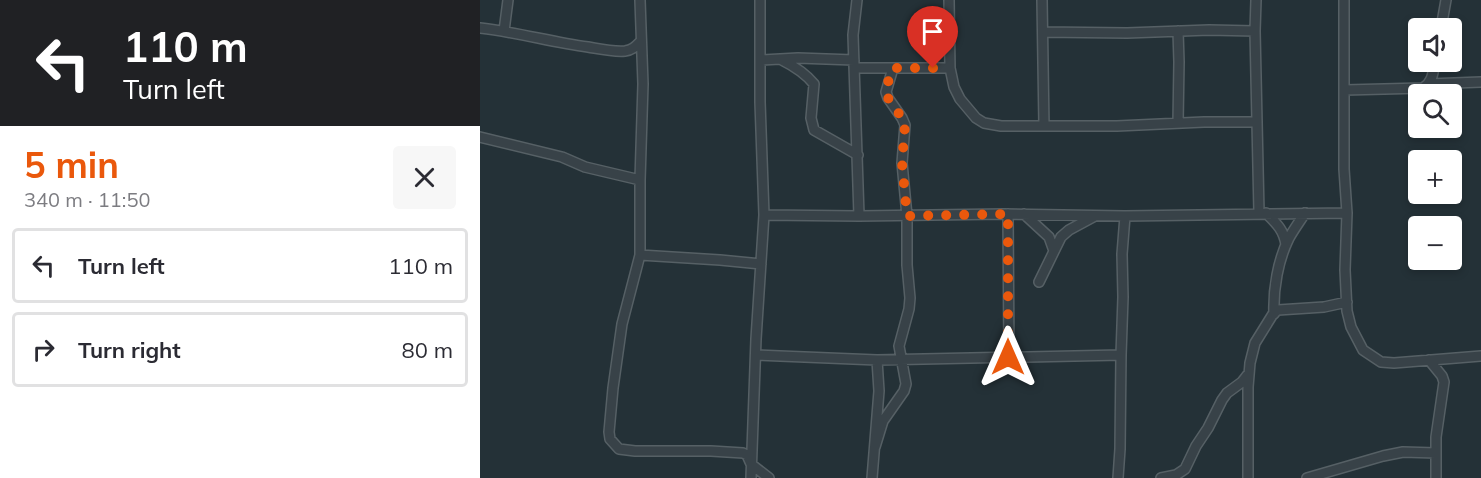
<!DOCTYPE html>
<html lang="en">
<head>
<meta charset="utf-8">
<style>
  :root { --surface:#fff; --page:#f7f7f7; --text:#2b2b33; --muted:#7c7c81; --line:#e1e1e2; --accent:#ea580c }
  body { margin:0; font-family:Mulish,sans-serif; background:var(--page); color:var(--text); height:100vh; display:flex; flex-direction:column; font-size:22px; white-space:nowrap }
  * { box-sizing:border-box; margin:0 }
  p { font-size:20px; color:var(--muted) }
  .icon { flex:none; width:33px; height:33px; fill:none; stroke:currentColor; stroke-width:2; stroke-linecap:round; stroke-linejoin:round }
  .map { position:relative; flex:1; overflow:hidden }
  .side { display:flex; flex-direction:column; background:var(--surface); width:480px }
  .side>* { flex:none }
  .hud { background:#202124; color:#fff; overflow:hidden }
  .buttons { position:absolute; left:928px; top:18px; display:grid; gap:12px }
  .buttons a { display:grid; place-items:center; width:54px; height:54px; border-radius:6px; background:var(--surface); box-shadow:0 3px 9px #0003; font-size:30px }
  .pin { position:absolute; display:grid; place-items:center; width:51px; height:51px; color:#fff; margin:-62px -26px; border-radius:50% 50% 50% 0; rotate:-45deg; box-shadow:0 0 6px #0007 }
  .pin .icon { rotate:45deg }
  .me { position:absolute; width:66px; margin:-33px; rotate:0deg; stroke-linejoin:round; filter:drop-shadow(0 0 4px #0008) }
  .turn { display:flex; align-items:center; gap:21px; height:126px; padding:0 24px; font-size:27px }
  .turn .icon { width:78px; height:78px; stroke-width:2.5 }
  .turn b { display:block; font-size:42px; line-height:51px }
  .round { display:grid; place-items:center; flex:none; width:63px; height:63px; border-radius:6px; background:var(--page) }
  .overview { display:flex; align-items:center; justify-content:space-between; height:102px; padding:0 24px }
  h1 { font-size:36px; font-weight:700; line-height:45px; color:var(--accent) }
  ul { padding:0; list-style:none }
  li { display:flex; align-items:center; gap:18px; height:75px; margin:0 12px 9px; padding:0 12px; border:3px solid var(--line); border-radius:6px }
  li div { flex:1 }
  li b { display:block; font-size:22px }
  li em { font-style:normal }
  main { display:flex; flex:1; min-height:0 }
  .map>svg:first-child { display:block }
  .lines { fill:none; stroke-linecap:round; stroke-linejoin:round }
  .minor-casing { stroke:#566065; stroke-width:12 }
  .minor { stroke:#384248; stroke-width:9 }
  .route { stroke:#ea580c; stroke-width:10; stroke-dasharray:0 18 }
</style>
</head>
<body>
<main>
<section class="side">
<div class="hud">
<div class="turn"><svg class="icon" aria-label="left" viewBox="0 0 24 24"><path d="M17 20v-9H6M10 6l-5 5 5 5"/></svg><div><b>110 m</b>Turn left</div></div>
</div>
<div class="overview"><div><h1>5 min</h1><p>340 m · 11:50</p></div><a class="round"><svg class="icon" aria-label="close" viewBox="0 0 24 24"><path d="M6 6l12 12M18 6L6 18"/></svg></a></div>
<ul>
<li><svg class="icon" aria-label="left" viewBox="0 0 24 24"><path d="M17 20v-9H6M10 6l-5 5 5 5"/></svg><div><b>Turn left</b></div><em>110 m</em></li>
<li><svg class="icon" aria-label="right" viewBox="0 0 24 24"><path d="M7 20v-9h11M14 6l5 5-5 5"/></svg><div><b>Turn right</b></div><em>80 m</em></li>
</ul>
</section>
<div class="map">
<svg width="1001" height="478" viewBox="0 0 1001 478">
  <rect width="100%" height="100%" fill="#243137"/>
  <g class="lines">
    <defs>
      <path id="minor" d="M160 0 163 84 160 180V255L142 324 133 388 129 432 130 439 139 449 155 451H231L263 453 267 455 271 464 289 478
        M377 0 373 35 379 216
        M469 0 470 68 474 87 480 99 496 118 504 123 521 126H637L724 122H777
        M562 0 564 126
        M776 0 775 31 779 213
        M864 0V169L867 213 865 270 867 311 871 327 883 350 901 362 914 363 1001 356
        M0 28C36 32 71 42 108 47 120 49 133 52 145 51 153 50 156 46 161 41
        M961 28 966 0
        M24 31 28 0
        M563 32 647 33 729 30 775 31
        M300 59C312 65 326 74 334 84L331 118 334 130 378 155
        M281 60 318 58 374 60
        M375 68H470
        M948 84 1001 82
        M865 90 943 88C953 82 953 72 955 62
        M698 123 699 62 698 31
        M0 137 82 157 105 167 160 180
        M786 213C796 223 804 230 806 245
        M528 214 529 357
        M544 214 569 237 574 251
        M284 215 379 216 524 214 645 216 867 213
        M160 255 240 260 281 264
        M559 282 581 237 589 230 615 216
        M794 314C793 289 798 260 809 238 814 229 820 221 825 213
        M276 355 397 360 641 355
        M949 360 962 376 964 382 956 437V478
        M395 447 403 421 424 391 426 384 419 346 429 309 430 298 427 265V216L422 163 425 125 422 118 408 98 406 92 413 68
        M271 478 276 339 284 215 280 102V0
        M392 478 399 391 397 360
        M638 478 640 449 641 355 643 297 642 254 645 216
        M681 478 696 475 705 469 716 446 728 428 742 400 747 393 762 382 769 373
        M768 478V387L770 363 775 343 793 314 798 310 844 307 867 302
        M827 478 903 456 923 452 956 453"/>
    </defs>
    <!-- minor casing -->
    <use href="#minor" class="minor-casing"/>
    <!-- minor -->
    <use href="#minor" class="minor"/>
  </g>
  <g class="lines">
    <!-- route -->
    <path class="route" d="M453 68H413L407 85 406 92 408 98 422 118 425 125 422 163 427 216 528 214V357"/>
  </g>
</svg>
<div class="buttons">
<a><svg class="icon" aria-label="sound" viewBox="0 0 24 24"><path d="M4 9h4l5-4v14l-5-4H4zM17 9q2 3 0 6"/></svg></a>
<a><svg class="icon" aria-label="search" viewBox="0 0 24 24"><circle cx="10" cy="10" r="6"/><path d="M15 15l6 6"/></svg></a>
<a>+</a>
<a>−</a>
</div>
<div class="pin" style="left:453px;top:68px;background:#d93025"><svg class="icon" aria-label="arrive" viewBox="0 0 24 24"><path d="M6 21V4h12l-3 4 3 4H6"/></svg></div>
<svg class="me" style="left:528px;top:357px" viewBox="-20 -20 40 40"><path d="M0-17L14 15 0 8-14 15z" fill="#ea580c" stroke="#fff" stroke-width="4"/></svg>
</div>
</main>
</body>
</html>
